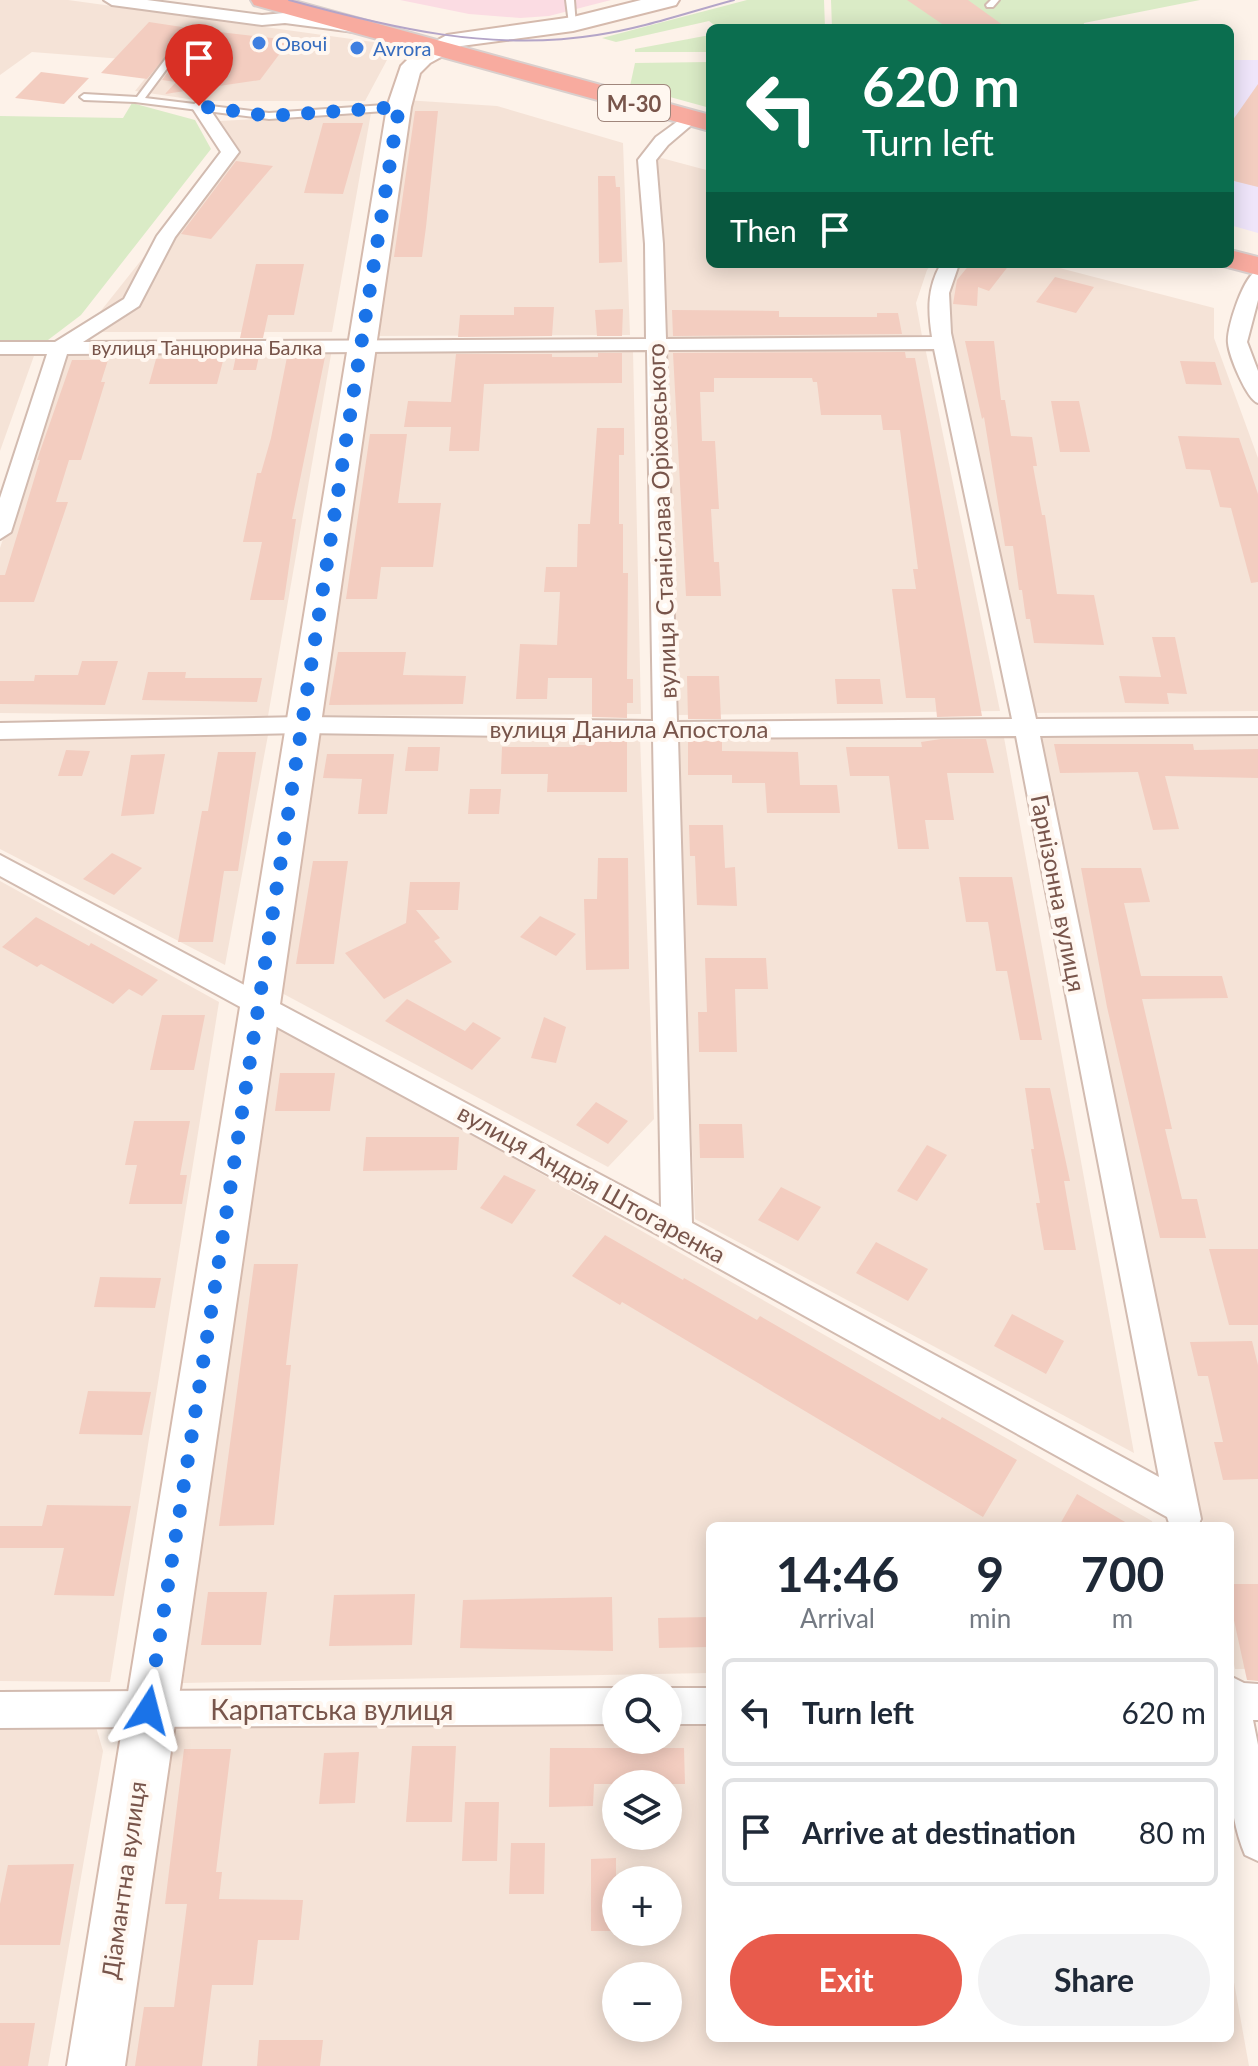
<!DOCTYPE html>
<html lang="en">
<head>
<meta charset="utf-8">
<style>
  :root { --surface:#fff; --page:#f2f2f3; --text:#1f2937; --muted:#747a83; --line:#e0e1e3; --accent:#e85b4c }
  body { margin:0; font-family:Lato,sans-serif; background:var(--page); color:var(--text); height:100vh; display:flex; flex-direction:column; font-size:30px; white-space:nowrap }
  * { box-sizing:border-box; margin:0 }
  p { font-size:26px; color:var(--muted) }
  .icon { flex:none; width:44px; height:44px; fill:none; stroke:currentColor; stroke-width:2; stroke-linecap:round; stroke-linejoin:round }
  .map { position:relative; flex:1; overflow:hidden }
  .details { position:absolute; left:706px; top:1522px; width:528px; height:520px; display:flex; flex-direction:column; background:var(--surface); border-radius:12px; box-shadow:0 4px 20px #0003 }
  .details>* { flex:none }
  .banner { position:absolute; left:706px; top:24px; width:528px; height:244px; border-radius:12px; box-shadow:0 4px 20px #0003; background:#0b6e4f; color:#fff; overflow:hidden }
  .buttons { position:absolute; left:602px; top:1674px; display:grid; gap:16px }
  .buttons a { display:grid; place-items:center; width:80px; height:80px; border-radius:50%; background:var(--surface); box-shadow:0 4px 20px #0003; font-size:40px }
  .pin { position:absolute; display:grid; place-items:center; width:68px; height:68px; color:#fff; margin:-82px -34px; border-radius:50% 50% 50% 0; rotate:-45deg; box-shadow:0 0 8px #0007 }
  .pin .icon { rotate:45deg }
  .me { position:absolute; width:88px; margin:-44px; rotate:9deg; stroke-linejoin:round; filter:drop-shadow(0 0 6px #0008) }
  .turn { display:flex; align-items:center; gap:28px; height:168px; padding:0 24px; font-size:36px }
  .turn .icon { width:104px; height:104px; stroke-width:2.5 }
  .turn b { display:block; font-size:56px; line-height:68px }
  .then { display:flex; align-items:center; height:76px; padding:0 24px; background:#0003; gap:16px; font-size:30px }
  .eta { display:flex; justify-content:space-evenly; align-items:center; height:136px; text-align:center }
  .eta b { font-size:48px; font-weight:700; line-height:56px }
  .action { display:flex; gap:16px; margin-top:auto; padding:16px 24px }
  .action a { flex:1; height:92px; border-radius:48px; background:var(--accent); color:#fff; font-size:32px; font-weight:700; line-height:92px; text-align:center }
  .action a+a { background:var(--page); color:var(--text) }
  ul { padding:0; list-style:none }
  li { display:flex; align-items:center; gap:24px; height:108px; margin:0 16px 12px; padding:0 8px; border:4px solid var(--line); border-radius:12px }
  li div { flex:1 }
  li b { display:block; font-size:30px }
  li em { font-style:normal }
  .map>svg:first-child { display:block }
  .residential { fill:#f5e3d7; fill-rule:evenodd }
  .education { fill:#efe5fa }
  .medical { fill:#fbdce3 }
  .green { fill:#daebc6 }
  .building { fill:#f3cdc0 }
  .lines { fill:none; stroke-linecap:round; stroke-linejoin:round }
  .lane-casing { stroke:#d2bbb0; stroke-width:4 }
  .street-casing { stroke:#d2bbb0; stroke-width:4 }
  .secondary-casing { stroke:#d5baad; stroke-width:4 }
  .highway-casing { stroke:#d9cfcd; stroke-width:4 }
  .lane { fill:#fff; fill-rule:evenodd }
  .street { fill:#fff; fill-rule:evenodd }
  .secondary { fill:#fff; fill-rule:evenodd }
  .highway { fill:#f8ab9f; fill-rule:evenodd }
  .tram { stroke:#b4a5c8; stroke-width:2 }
  .route { stroke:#1a73e8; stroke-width:14; stroke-dasharray:0 25.2 }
  .shop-dot { fill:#3f7fe0; stroke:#fff7f0; stroke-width:3 }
  .labels { text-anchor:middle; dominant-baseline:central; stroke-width:8; stroke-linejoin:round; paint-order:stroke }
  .far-shop-label { font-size:20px; fill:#366cbe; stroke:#fff7f0; text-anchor:start }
  .far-street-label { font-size:20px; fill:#78554b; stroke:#fff7f0 }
  .shield { fill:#fff7f0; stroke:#a0867c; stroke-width:2 }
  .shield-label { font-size:22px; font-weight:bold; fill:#78554b }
  .street-label { font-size:24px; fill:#78554b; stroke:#fff7f0 }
  .near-street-label { font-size:28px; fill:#78554b; stroke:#fff7f0 }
</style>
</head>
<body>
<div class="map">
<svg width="1258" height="2066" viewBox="0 0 1258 2066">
  <rect width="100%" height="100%" fill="#fdf2e9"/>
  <!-- residential -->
  <path class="residential" d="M0 0H68L395 45 365 101H202L135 91 156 65 123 59 32 52 0 75Z
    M405 100 497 106 623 143 630 335 367 336Z
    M371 113 332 332H89L96 317 228 151 220 121Z
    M654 156 710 171V264H932L927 270 916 303 922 336 663 340Z
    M958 264H1044L1214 308V338L1258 458V711L1029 713 941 305Z
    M925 347 1000 711 676 715 659 350Z
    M332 349 268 716 0 713V548L64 352Z
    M633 351 641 714 314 716 365 352Z
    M0 353H35L0 451Z
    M1034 729H1258V1669H1235L1230 1646V1526H1204Z
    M1003 732 1134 1453 695 1219 675 736Z
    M313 733 640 737 654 1119 608 1167 278 991Z
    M0 735H268L225 965 0 849Z
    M0 881 219 1002 110 1682 0 1681Z
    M272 1021 1152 1521 1153 1526H710V1673L183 1683Z
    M668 1720H710V2038H1230V1960L1249 2066H120L161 1743 175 1725 616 1721V1740H668ZM616 1784H668V1836H616ZM616 1880H668V1932H616ZM616 1976H668V2028H616Z
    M0 1726 96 1727 103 1751 48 2066H0Z"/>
  <!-- education -->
  <path class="education" d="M1230 60H1258V233L1230 225Z"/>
  <!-- medical -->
  <path class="medical" d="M400 0H611L549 16 520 18 469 14Z"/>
  <!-- green -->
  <path class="green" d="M747 0H824L825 28H718L709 21 616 42 602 38Z
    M831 0H1200L1084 23 1083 28H832Z
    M710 35V52H635V49Z
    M710 62V108L630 86 635 63Z
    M132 103 195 120 211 149 81 315 48 340 0 341V116L123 118Z"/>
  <!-- building -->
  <path class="building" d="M907 0H968L1007 28H948Z
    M149 22 202 30 290 40 260 80 165 94 176 82 162 80 176 61 175 56 168 54 147 79 101 73Z
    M41 72 89 78 64 104 15 98Z
    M1258 84V187L1230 180V124Z
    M415 111H438L426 227 422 257H394Z
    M323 123H363L343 194 304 193Z
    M236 161 273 166 211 239 181 234Z
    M598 176H615L616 187H620L622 262 599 263Z
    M256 264H304L294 315H268L263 338H240Z
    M970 264H1010L989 291 978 287 977 306 953 304 957 280Z
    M1055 277 1094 287 1076 313 1036 302Z
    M514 307H554L552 336 458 337 460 315H514Z
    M623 309 622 336H597L595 310Z
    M672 310 779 311V317H877V313H898L902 334 673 336Z
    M965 341H994L1001 400H1005L1011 436 1032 437 1037 466H1033L1042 515H1045L1057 594 1094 595 1104 645 1034 643 1030 619H1026L1022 590H1019L1013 546H1005L984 417 982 419Z
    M905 352 906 358H915L982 716 937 717 935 698H906L892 589H916L913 569H918L900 430H883L881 415H821L817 382H813L812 378H714V392H700L702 441H715L719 509H711L714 562H719L721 596H686L673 353Z
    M598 353H622V383L484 384 479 451H449L451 427H404L408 401 451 402 456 354H552V357H598Z
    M236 356H259L256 370H233Z
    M202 357H224L217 384H149L156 359Z
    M287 357H325L292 519H296L284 600H250L262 542H243L257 473H261L271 438Z
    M72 360H108L101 382H105L81 460H69L56 502H68L34 602H0V575H5L40 460H37Z
    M1180 361 1215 362 1222 385 1186 384Z
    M1051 401H1079L1090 452H1060Z
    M597 428H624V455H619V524H623V573H628L627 679H633V703H627V718L592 717V678H548L547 699H516L520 644 557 645 560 592H544L546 567H577L578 524H590Z
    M370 434H407L398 503H441L433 567H381L377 599H346Z
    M1178 436 1239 438 1258 494V582L1251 583 1231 508 1220 507 1210 470 1186 469Z
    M1152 637H1175L1187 694 1167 693 1169 704 1125 703 1119 676 1161 677Z
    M338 652H406L403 675 466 676 463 704 329 705Z
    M82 661H118L105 705 0 704V681H34L35 675H78Z
    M148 672H186L185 678H262L257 702 142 700Z
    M687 676H719L721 719H688Z
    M835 679H880L883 704H837Z
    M941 739H986L994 773H947L954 820H925L929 849H898L889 776H850L846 747H922L921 742Z
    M591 740 627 741V792H547L548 774H501L502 747H574L575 745H591Z
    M688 741H722V751L798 752 800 785H837L840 813H767L765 783H732V775H688Z
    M1054 744H1193L1194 750 1258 749V778L1165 776 1179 829 1153 830 1138 772 1060 773Z
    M408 747H440L438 771H405Z
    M66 750 90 751 82 776H58Z
    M218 752H256L238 871H224L213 942H178L202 811H208Z
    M165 754 154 814 121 816 131 755Z
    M327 754H394L387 814H358L362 779 323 778Z
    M470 789H501L499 814H468Z
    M689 825H723L725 868 735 867 737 906 697 905 695 856H690Z
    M112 853 142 868 114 895 83 879Z
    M598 858H628L629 969 586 970 584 899H597Z
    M313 861H348L334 964H296Z
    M1081 868H1141L1150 902 1124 903 1141 976H1222L1228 998 1142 999 1172 1129H1165L1182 1199H1197L1206 1238H1160L1107 1007Z
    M959 877H1012L1042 1040H1020L1007 971H996L988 922H966Z
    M410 882H460L458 910H416L440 938 434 941 452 962 384 999 345 953 406 923Z
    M540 916 576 934 556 956 520 937Z
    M36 917 89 946 91 943 158 980 142 996 129 989 113 1004 41 964 37 967 2 947Z
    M705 958H766L768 989H735L737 1052H699L698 1012H707Z
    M407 999 465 1031 473 1022 501 1038 472 1070 385 1021Z
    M162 1015H205L194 1070H150Z
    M544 1017 566 1027 556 1063 531 1058Z
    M280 1073H335L330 1111H275Z
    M1025 1088H1050L1070 1181H1064L1076 1250H1044L1036 1203H1040L1031 1149H1034Z
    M596 1102 628 1121 608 1144 576 1125Z
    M134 1121H190L180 1175H187L182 1204H129L137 1165H125Z
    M699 1124H742L744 1158H700Z
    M366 1137H459L457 1170 363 1171Z
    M927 1145 947 1155 917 1201 897 1191Z
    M504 1175 536 1190 512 1224 480 1208Z
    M781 1187 821 1207 798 1241 758 1220Z
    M605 1235 683 1280 684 1278 757 1320 760 1316 940 1420 942 1417 1017 1460 983 1517 622 1302 620 1305 572 1276Z
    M876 1242 928 1269 908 1301 856 1273Z
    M1209 1249H1258V1325H1229Z
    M254 1264H298L286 1365H291L274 1525 219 1526Z
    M100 1277 161 1278 155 1308 94 1307Z
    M1012 1314 1064 1341 1046 1374 994 1346Z
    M1252 1341 1258 1365V1479L1223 1480 1214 1442H1223L1208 1376H1198L1190 1342Z
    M88 1391 151 1392 142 1435 79 1434Z
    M1077 1494 1132 1526H1059Z
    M47 1505 131 1506 114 1596 54 1595 64 1548H0V1526H42Z
    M1230 1584H1258V1681L1247 1680 1230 1602Z
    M208 1592H267L261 1645H201Z
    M415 1594 412 1645 329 1646 334 1595Z
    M612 1597 613 1651 460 1648 463 1600Z
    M710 1617V1647L659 1648 658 1618Z
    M412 1746H456L452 1822H406Z
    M550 1748H684L685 1784H594L593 1806 549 1807Z
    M184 1749H231L216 1872H222L219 1899 303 1900 299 1940H258L253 1985H212L202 2066H135L144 2007H174L187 1904H165Z
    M359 1752 355 1803 319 1804 324 1753Z
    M465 1802H499L497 1861H462Z
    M511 1843H545L544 1894H509Z
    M616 1858V1931H591V1859Z
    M74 1864 60 1945H0V1904L8 1865Z
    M0 2023H35L28 2066H0Z
    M259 2040H323L320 2066H257Z"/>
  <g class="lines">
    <defs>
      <path id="lane" d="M566 0H574L576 26 569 24Z
        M991 0H999L993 7H987L986 5Z
        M167 57 174 59 145 98 269 113 399 104 403 107 399 110 269 119 135 102 84 100 80 97 84 94 137 97Z"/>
      <path id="street" d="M104 0H147L262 15 285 13 354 22 362 27 354 32 285 23 262 25 112 5Z
        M199 101 205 102 239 152 175 237 139 306 83 342 646 339 645 244 638 160 656 137 689 113 698 118 695 122 668 145 656 160 663 244 666 339 932 337C928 311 927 288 941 264H959L949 293 951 333 1036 719 1258 718V734L1040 736 1201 1519 1198 1526H1170L1167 1517 666 1239 0 876V855L661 1207 653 738 302 733 0 739V723L302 717 653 721 647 350 67 354 11 532 0 539V498L47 354H0V342H55L124 299 157 236 221 152 191 106ZM934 349 1012 719 677 722 666 350ZM1016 736 1159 1477 692 1223 678 738Z
        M1258 270V300L1247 342 1258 371V403C1247 400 1229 356 1228 343 1226 329 1244 274 1258 270Z
        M1230 1676 1244 1683 1258 1684V1720H1253L1258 1745V1861L1245 1855C1222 1800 1230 1734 1230 1676Z
        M616 1688V1724L0 1728V1692Z
        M668 1688H710V1724H668Z"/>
      <path id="secondary" d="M641 0H679L676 5 573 31 461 46 430 63 420 73 411 107 125 2066H67L387 107 401 66 414 53 447 35 573 17Z"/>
      <path id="highway" d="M251 0H291L710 115V131L254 5Z
        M1230 250 1258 257V275L1220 265 1230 264Z"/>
    </defs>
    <!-- lane casing -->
    <use href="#lane" class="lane-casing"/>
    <!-- street casing -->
    <use href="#street" class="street-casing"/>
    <!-- secondary casing -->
    <use href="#secondary" class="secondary-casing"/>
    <!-- highway casing -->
    <use href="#highway" class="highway-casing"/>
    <!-- lane -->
    <use href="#lane" class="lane"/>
    <!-- street -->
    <use href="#street" class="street"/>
    <!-- secondary -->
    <use href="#secondary" class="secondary"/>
    <!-- highway -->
    <use href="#highway" class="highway"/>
    <!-- tram -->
    <path class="tram" d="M289 0C391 28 491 52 597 35 644 28 689 12 734 0"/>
  </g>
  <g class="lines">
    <!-- route -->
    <path class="route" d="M148 1710C234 1176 313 641 399 107L269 116 199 106"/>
  </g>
  <!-- markers -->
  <g class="shop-dot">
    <circle cx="259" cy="43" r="8"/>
    <circle cx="357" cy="48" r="8"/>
  </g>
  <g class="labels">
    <!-- far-shop labels -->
    <g class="far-shop-label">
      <text x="275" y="43">Овочі</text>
      <text x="373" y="48">Avrora</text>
    </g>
    <!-- far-street labels -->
    <g class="far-street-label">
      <text x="207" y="347">вулиця Танцюрина Балка</text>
    </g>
    <!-- shield labels -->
    <rect class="shield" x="598" y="85" width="72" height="36" rx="6"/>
    <g class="shield-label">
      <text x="634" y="103">М-30</text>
    </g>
    <!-- street labels -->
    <g class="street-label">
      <text transform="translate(661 521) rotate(-92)">вулиця Станіслава Оріховського</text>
      <text x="629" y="728">вулиця Данила Апостола</text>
      <text transform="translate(1059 893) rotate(79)">Гарнізонна вулиця</text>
      <text transform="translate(592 1183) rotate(29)">вулиця Андрія Штогаренка</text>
      <text transform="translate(123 1880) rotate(-82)">Діамантна вулиця</text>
    </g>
    <!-- near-street labels -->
    <g class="near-street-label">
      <text x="332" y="1709">Карпатська вулиця</text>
    </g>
  </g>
</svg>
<div class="buttons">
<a><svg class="icon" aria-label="search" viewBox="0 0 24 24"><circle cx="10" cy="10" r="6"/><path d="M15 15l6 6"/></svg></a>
<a><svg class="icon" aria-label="layers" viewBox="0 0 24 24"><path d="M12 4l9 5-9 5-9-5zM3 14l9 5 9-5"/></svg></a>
<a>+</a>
<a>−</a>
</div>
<div class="pin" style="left:199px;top:106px;background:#d93025"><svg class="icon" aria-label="arrive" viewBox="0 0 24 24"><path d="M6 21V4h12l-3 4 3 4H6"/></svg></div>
<svg class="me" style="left:148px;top:1710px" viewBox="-20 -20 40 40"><path d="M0-17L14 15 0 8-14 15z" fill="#1a73e8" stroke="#fff" stroke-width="4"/></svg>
<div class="banner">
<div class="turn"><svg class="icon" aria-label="left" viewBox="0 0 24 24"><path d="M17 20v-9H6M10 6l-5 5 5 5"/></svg><div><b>620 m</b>Turn left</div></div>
<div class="then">Then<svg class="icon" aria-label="arrive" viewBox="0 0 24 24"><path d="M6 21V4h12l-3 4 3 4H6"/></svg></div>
</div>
<section class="details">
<div class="eta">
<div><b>14:46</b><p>Arrival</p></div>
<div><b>9</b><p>min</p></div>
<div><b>700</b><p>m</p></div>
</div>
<ul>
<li><svg class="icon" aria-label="left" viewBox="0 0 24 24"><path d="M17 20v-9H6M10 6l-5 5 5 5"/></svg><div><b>Turn left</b></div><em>620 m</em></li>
<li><svg class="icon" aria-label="arrive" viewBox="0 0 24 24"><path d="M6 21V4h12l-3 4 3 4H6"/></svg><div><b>Arrive at destination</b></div><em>80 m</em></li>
</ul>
<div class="action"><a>Exit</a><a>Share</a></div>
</section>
</div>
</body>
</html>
